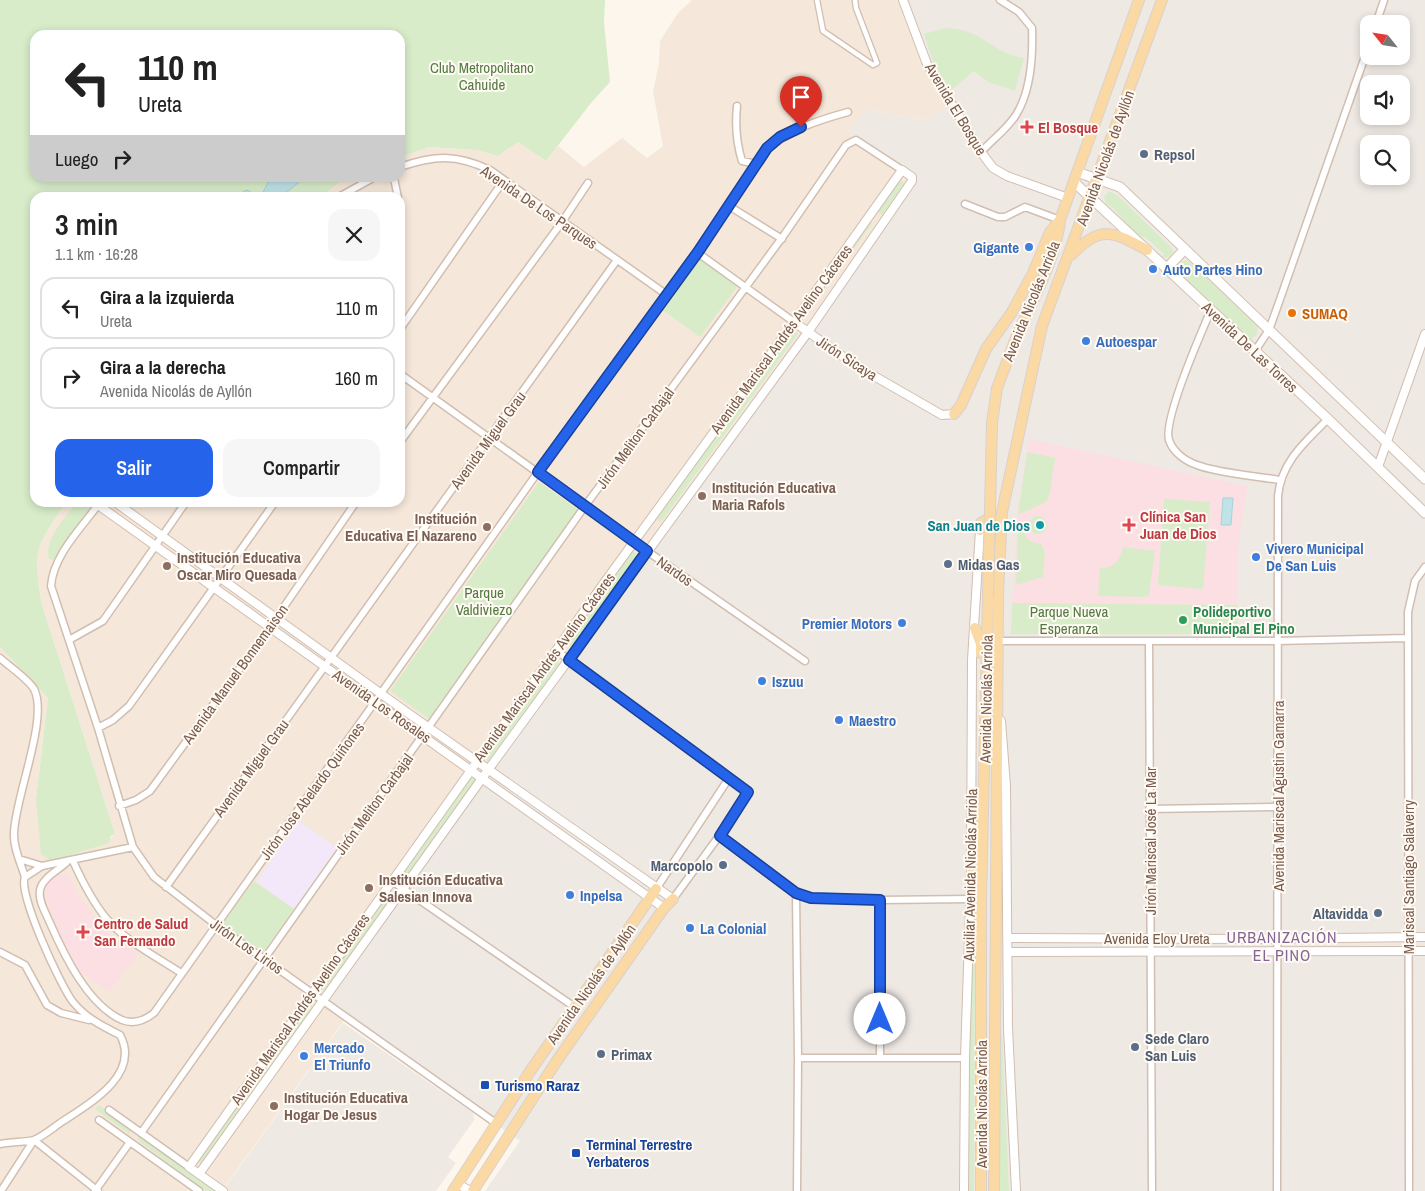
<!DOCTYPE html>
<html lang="es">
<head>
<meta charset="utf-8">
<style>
  :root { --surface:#fff; --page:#f6f6f6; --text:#222; --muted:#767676; --line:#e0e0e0; --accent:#2563eb }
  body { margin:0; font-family:"Archivo Narrow",sans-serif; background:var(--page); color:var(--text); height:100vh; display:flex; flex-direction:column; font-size:19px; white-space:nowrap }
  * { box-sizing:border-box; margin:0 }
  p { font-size:16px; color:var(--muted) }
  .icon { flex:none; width:28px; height:28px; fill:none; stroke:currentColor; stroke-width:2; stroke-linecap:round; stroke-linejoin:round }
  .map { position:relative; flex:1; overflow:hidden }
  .panel { position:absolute; left:30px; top:192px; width:375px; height:315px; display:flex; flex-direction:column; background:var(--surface); border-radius:15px; box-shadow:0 2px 8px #0003 }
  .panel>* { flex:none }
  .banner { position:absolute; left:30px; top:30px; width:375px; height:152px; border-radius:15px; box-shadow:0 2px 8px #0003; background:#fff; color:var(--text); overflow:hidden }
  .needle { width:32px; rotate:300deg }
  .controls { position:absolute; left:1360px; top:15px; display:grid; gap:10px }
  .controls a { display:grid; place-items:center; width:50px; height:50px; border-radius:10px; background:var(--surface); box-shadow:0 2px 8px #0003; font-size:25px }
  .pin { position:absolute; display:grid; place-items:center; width:42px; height:42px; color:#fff; margin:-51px -21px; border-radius:50% 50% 50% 0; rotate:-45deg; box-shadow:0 0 5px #0007 }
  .pin .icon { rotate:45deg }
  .me { position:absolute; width:55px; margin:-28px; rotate:0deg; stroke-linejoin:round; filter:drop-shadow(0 0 4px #0008) }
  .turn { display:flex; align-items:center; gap:18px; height:105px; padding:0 25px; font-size:22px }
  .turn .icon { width:65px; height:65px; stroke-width:2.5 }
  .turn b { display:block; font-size:35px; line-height:42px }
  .then { display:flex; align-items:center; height:48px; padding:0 25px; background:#0003; gap:10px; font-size:19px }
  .round { display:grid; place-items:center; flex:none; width:52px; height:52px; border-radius:15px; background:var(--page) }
  .overview { display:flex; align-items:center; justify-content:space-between; height:85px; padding:0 25px }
  h1 { font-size:30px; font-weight:600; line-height:38px }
  .primary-button { display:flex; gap:10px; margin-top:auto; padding:10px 25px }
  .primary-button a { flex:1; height:58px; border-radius:15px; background:var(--accent); color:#fff; font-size:20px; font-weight:600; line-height:58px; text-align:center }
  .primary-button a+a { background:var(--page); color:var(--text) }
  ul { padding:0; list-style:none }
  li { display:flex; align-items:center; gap:15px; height:62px; margin:0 10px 8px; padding:0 15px; border:2px solid var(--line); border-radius:15px }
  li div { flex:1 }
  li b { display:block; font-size:19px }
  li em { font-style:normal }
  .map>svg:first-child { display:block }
  .residential { fill:#f5e8da }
  .industrial { fill:#efe9e4; fill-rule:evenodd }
  .education { fill:#f3e8fa }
  .medical { fill:#fbdfe3 }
  .green { fill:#d8ecc9 }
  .water { fill:#bfe3e8; stroke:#a5d3da }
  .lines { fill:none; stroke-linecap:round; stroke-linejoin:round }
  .pedestrian-casing { stroke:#d1beb0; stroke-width:7 }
  .minor-casing { stroke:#d1beb0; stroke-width:9 }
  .tertiary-casing { stroke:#d1beb0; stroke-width:10 }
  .secondary-casing { stroke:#d6c0b0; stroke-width:11 }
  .primary-casing { stroke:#dad1cd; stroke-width:12 }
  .pedestrian { stroke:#fff; stroke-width:4.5 }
  .minor { stroke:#fff; stroke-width:6 }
  .tertiary { stroke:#fff; stroke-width:8 }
  .secondary { stroke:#fff; stroke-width:9 }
  .primary { stroke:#fbd9a5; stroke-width:10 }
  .primary-bridge-casing { stroke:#dad1cd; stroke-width:12; stroke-linecap:butt }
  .primary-bridge { stroke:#fbd9a5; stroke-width:10 }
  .route-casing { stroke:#184099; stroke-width:12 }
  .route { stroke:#2563eb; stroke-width:9 }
  .health-dot { fill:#e0444e; stroke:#fffaf3; stroke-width:2 }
  .service-dot { fill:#5c6f8a; stroke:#fffaf3; stroke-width:2 }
  .shop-dot { fill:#3f7fe0; stroke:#fffaf3; stroke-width:2 }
  .food-dot { fill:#e8710a; stroke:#fffaf3; stroke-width:2 }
  .education-dot { fill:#8d6e63; stroke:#fffaf3; stroke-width:2 }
  .culture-dot { fill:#0f9aa8; stroke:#fffaf3; stroke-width:2 }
  .leisure-dot { fill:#2e9e5b; stroke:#fffaf3; stroke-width:2 }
  .transit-dot { fill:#1a4fb4; stroke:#fffaf3; stroke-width:2 }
  .labels { text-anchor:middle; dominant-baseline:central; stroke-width:4; stroke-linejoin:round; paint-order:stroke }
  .park-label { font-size:15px; fill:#537a41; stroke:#fffaf3 }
  .street-label { font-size:15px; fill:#7a5c4d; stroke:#fffaf3 }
  .health-label { font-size:15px; font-weight:bold; fill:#be3a42; stroke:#fffaf3; text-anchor:start }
  .service-label { font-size:15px; font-weight:bold; fill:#4e5e75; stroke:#fffaf3; text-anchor:start }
  .shop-label { font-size:15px; font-weight:bold; fill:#366cbe; stroke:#fffaf3; text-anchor:start }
  .food-label { font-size:15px; font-weight:bold; fill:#c56008; stroke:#fffaf3; text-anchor:start }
  .education-label { font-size:15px; font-weight:bold; fill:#785e54; stroke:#fffaf3; text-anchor:start }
  .culture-label { font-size:15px; font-weight:bold; fill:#0d838f; stroke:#fffaf3; text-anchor:end }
  .leisure-label { font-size:15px; font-weight:bold; fill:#27864d; stroke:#fffaf3; text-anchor:start }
  .transit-label { font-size:15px; font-weight:bold; fill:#164399; stroke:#fffaf3; text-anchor:start }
  .neighbourhood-label { font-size:16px; letter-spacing:1px; fill:#846695; stroke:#fffaf3 }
</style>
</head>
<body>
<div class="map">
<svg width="1425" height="1191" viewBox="0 0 1425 1191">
  <rect width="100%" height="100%" fill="#fdf6ec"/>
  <!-- residential -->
  <path class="residential" d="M692 0H906L953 103 922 120 865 109 918 178 326 1005 345 1019 226 1185 234 1191H0V647L48 698 36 799 109 840 115 834 42 605 37 576 36 556 41 539 66 503 400 502V198L320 197 340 182 350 178H400V158L427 147 477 150 498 156 518 142 546 161 558 146 584 167 622 138 647 158 663 146 653 92 659 63 660 41 678 13Z"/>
  <!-- industrial -->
  <path class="industrial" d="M906 0H1425V1191H485L520 1141 325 1006 514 738 818 320 917 178 849 132 865 109 922 120 953 103 930 62ZM1369 24H1401V56H1369ZM1369 84H1401V116H1369ZM1369 144H1401V176H1369Z
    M343 1023 473 1113 474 1120 448 1157 456 1163 436 1191H234L226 1186Z"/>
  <!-- education -->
  <path class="education" d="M299 821 337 848 294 909 256 882Z"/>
  <!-- medical -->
  <path class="medical" d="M1029 439 1247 486 1237 559V605L1012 603 1019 503Z
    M67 873 79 896 98 922 111 935 138 954 109 992 81 972 64 945 54 922 46 896 45 886 53 877Z"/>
  <!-- green -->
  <path class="green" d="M0 0H605L604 23 610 82 591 103 546 161 518 142 498 156 477 150 428 147 400 158V35H35V178H350L340 182 320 197 35 198V502L66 503C35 547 32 550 42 605L115 834 111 836 109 843 51 861 41 854 36 799 48 698 0 647Z
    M946 28C984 29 992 54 1024 58L1015 91 988 82 974 71 949 92 932 59 924 34Z
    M900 180 905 183 882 215 878 212Z
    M1109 191 1117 195 1172 248 1173 252 1170 257 1160 258 1164 254 1145 237 1137 236 1113 208 1106 204 1104 197Z
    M869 221 872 224 802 320 799 319Z
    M698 258 737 287 700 337 661 309Z
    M1187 260 1258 326 1256 336 1249 340 1176 272 1181 262Z
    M791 328 798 334 661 522 656 519Z
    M1027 452 1056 458C1050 472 1053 491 1047 501 1045 503 1020 514 1018 514Z
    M539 482 579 510 429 719 390 691Z
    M1164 499 1210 502 1203 589 1158 585Z
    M76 503 92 504 53 560 49 559C44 539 65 518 76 503Z
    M1029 525a9 9 0 1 1 18 0a9 9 0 1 1-18 0Z
    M1018 527 1030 541 1041 544 1045 553 1043 577 1016 585Z
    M1123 547 1155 551 1149 595 1145 597 1098 596 1100 568C1115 568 1120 560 1123 547Z
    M633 551 639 556 574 649 567 644Z
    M1012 603 1237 605 1238 634H1011Z
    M554 662 561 663 488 763 484 757Z
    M471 775 476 780 406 878 400 873Z
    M254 881 294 909 263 952 224 925V922Z
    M392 889 397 891 395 896 326 990 322 991V986Z
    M973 951H975L974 1191H968V1090Z
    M309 1005 314 1007 203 1165 195 1160Z
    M999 1034H1002L1009 1191H999Z
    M99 1105 133 1129 129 1134 95 1109Z
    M140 1135 216 1191H206L140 1142 137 1139Z"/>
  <!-- water -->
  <path class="water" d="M274 178H304L281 197H242L243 192 247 190 255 195 262 194 269 181Z
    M1223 498H1233L1231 525H1221Z"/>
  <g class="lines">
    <defs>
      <path id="pedestrian" d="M817 0 823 31 873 65 877 63 856 8 855 0"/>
      <path id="minor" d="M1376 24 1384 0
        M737 106C735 126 736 142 742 161L757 164
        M981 152C992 140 1007 129 1016 115 1031 91 1033 56 1032 28L1019 12 1000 0
        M400 167C435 155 456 154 490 170L667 295
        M394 178 398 198
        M337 198 373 178
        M965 204 998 217H1005L1025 207 1060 220
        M729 206 782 239
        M698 253 794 322
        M1211 310C1201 333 1163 420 1169 440 1173 452 1185 461 1197 465 1217 473 1257 476 1279 480
        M400 329 504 180
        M1255 351 1269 330 1278 305 1369 45
        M400 374 647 551 805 661
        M400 442 562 222 588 183
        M98 505C81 528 53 556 51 586L98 728 133 847 154 877 216 925 497 1124
        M69 640 103 621 186 502
        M998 641H1277L1407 638
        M1149 642 1152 1191
        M557 651 747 792 719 836 673 899
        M0 658C9 666 29 680 34 689 49 718 15 797 14 833 13 847 21 864 25 877 17 892 61 987 73 1002 86 1018 102 1026 120 1035 141 1074 91 1103 63 1121 54 1127 44 1136 34 1140 27 1142 9 1142 0 1144
        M98 728 113 720 129 706 275 502
        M119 806 136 800 150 791 270 627 356 502
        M1149 809 1278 807
        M719 836 796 893 811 898 880 900 971 899
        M19 859 42 866
        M73 861C82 881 92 901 106 918 125 941 157 957 181 973
        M67 862C59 870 42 878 40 890 38 901 46 913 50 923 64 955 88 1005 122 1020 134 1025 145 1020 154 1013L538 472 698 253 767 149C790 129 819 120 848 112
        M25 877 42 866 133 847
        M392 881 576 1008
        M166 887 617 260
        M656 889 729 778
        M796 893 798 1058 797 1191
        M880 900V1058
        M0 952 25 965 47 1005 61 1013 89 1020
        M798 1058H965
        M109 1110 189 1167
        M99 1120 199 1191
        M141 1133 585 506 784 235 846 145 856 140 902 170
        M1 1191 34 1140 98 1191
        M95 1191 130 1142
        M1277 1191 1278 496C1281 462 1305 442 1328 419
        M1409 1191 1408 612 1415 581 1425 567"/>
      <path id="tertiary" d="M903 0 927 64 981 152 993 168 1007 176 1068 198
        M794 322 855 365 942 415 954 414
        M1378 467 1425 334
        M100 502 98 505 664 908
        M115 502 405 711 673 899
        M1001 721 1006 786 1008 1028 1016 1191
        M1008 938 1250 939 1425 937
        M1008 952 1425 951
        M199 1174 488 770 808 332 912 181V177L902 170 794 322 604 583 189 1167 223 1191
        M458 1184 470 1191
        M964 1191 965 1058 971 876 972 660 980 530"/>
      <path id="secondary" d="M1077 172 1120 187 1425 479
        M1074 182 1328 419 1425 513
        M1166 269 1185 249"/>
      <path id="primary" d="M1071 255C1101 225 1112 231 1147 250
        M1017 335C1033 299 1055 261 1060 221
        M954 414 961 405 986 349 1012 312 1033 273 1050 232 1060 220 1139 0
        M980 530 981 523 986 520H998
        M975 628 981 644V653
        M971 876 980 852
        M453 1191 529 1073 656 889
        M473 1191 556 1062 664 908 673 899
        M981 1191V900L988 597
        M994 1191 998 594 1002 512 1042 326 1162 0"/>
    </defs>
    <!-- pedestrian casing -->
    <use href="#pedestrian" class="pedestrian-casing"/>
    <!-- minor casing -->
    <use href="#minor" class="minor-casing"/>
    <!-- tertiary casing -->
    <use href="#tertiary" class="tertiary-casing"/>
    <!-- secondary casing -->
    <use href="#secondary" class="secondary-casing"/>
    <!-- primary casing -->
    <use href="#primary" class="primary-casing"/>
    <!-- pedestrian -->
    <use href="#pedestrian" class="pedestrian"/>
    <!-- minor -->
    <use href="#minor" class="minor"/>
    <!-- tertiary -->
    <use href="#tertiary" class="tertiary"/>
    <!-- secondary -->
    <use href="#secondary" class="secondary"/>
    <!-- primary -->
    <use href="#primary" class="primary"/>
    <defs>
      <path id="primary-bridge" d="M988 597 992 423 997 388 1017 335"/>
    </defs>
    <!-- primary-bridge casing -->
    <use href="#primary-bridge" class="primary-bridge-casing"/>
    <!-- primary-bridge -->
    <use href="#primary-bridge" class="primary-bridge"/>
  </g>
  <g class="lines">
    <defs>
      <path id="route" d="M801 127 780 137 767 148 698 252 538 472 647 551 569 660 748 792 720 836 796 893 811 898 880 900V1019"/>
    </defs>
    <!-- route casing -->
    <use href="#route" class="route-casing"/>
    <!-- route -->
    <use href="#route" class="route"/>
  </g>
  <!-- markers -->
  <g class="health-dot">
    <path d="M1024.5 119.5h5v5h5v5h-5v5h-5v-5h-5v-5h5z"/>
    <path d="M1126.5 517.5h5v5h5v5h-5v5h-5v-5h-5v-5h5z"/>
    <path d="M80.5 924.5h5v5h5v5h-5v5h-5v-5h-5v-5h5z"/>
  </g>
  <g class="service-dot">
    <circle cx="1144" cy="154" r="5"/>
    <circle cx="948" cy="564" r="5"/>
    <circle cx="723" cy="865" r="5"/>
    <circle cx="1378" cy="913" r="5"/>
    <circle cx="1135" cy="1047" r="5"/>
    <circle cx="601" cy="1054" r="5"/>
  </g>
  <g class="shop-dot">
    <circle cx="1029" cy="247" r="5"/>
    <circle cx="1153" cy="269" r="5"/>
    <circle cx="1086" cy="341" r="5"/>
    <circle cx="1256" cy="557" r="5"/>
    <circle cx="902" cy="623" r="5"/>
    <circle cx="762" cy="681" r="5"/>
    <circle cx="839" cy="720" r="5"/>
    <circle cx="570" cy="895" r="5"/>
    <circle cx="690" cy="928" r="5"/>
    <circle cx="304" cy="1056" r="5"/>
  </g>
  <circle class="food-dot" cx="1292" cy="313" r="5"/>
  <g class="education-dot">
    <circle cx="702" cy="496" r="5"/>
    <circle cx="487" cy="527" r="5"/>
    <circle cx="167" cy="566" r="5"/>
    <circle cx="369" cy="888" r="5"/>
    <circle cx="274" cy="1106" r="5"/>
  </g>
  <circle class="culture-dot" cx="1040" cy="525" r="5"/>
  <circle class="leisure-dot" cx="1183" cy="620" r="5"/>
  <g class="transit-dot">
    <rect x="480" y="1080" width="10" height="10" rx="2.5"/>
    <rect x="571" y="1148" width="10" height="10" rx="2.5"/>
  </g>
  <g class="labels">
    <!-- park labels -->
    <g class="park-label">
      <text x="482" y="67">Club Metropolitano<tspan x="482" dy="17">Cahuide</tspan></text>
      <text x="484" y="592">Parque<tspan x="484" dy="17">Valdiviezo</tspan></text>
      <text x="1069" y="611">Parque Nueva<tspan x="1069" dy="17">Esperanza</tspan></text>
    </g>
    <!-- street labels -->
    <g class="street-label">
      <text transform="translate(956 109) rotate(59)">Avenida El Bosque</text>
      <text transform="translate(1105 158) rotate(-70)">Avenida Nicolás de Ayllón</text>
      <text transform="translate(539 207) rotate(34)">Avenida De Los Parques</text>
      <text transform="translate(1031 301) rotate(-68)">Avenida Nicolás Arriola</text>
      <text transform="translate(781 339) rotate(-54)">Avenida Mariscal Andrés Avelino Cáceres</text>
      <text transform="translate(1250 347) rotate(43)">Avenida De Las Torres</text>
      <text transform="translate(847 358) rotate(33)">Jirón Sicaya</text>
      <text transform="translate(635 438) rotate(-54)">Jirón Meliton Carbajal</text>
      <text transform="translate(488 440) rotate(-54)">Avenida Miguel Grau</text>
      <text transform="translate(675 571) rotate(35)">Nardos</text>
      <text transform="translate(544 667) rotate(-54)">Avenida Mariscal Andrés Avelino Cáceres</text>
      <text transform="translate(235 674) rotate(-54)">Avenida Manuel Bonnemaison</text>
      <text transform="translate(986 699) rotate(-89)">Avenida Nicolás Arriola</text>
      <text transform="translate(382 706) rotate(35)">Avenida Los Rosales</text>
      <text transform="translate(251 768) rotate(-54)">Avenida Miguel Grau</text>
      <text transform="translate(312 791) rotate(-54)">Jirón Jose Abelardo Quiñones</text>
      <text transform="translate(1278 796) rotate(-90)">Avenida Mariscal Agustin Gamarra</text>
      <text transform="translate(374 804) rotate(-54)">Jirón Meliton Carbajal</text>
      <text transform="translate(1150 841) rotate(-90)">Jirón Mariscal José La Mar</text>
      <text transform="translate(970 875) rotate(-89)">Auxiliar Avenida Nicolás Arriola</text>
      <text transform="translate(1408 877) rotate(-90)">Mariscal Santiago Salaverry</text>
      <text x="1157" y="938">Avenida Eloy Ureta</text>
      <text transform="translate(247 946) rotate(35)">Jirón Los Lirios</text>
      <text transform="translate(591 984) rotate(-55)">Avenida Nicolás de Ayllón</text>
      <text transform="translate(300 1009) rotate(-55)">Avenida Mariscal Andrés Avelino Cáceres</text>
      <text transform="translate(981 1104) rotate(-90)">Avenida Nicolás Arriola</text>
    </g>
    <!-- health labels -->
    <g class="health-label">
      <text x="1038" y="127">El Bosque</text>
      <text x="1140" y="516">Clínica San<tspan x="1140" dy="17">Juan de Dios</tspan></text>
      <text x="94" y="923">Centro de Salud<tspan x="94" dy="17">San Fernando</tspan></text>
    </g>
    <!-- service labels -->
    <g class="service-label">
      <text x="1154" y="154">Repsol</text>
      <text x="958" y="564">Midas Gas</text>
      <text x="713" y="865" text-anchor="end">Marcopolo</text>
      <text x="1368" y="913" text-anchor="end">Altavidda</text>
      <text x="1145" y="1038">Sede Claro<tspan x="1145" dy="17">San Luis</tspan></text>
      <text x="611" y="1054">Primax</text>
    </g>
    <!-- shop labels -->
    <g class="shop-label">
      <text x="1019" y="247" text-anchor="end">Gigante</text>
      <text x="1163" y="269">Auto Partes Hino</text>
      <text x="1096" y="341">Autoespar</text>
      <text x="1266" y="548">Vivero Municipal<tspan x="1266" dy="17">De San Luis</tspan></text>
      <text x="892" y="623" text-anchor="end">Premier Motors</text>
      <text x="772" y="681">Iszuu</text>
      <text x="849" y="720">Maestro</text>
      <text x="580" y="895">Inpelsa</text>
      <text x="700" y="928">La Colonial</text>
      <text x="314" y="1047">Mercado<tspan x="314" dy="17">El Triunfo</tspan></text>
    </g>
    <!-- food labels -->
    <g class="food-label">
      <text x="1302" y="313">SUMAQ</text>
    </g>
    <!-- education labels -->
    <g class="education-label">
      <text x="712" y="487">Institución Educativa<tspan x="712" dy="17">Maria Rafols</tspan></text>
      <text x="477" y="518" text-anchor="end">Institución<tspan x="477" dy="17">Educativa El Nazareno</tspan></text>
      <text x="177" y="557">Institución Educativa<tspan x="177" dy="17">Oscar Miro Quesada</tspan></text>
      <text x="379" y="879">Institución Educativa<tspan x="379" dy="17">Salesian Innova</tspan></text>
      <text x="284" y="1097">Institución Educativa<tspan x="284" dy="17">Hogar De Jesus</tspan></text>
    </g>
    <!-- culture labels -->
    <g class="culture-label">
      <text x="1030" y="525">San Juan de Dios</text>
    </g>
    <!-- leisure labels -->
    <g class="leisure-label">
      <text x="1193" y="611">Polideportivo<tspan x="1193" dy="17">Municipal El Pino</tspan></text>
    </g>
    <!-- transit labels -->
    <g class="transit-label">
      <text x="495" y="1085">Turismo Raraz</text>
      <text x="586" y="1144">Terminal Terrestre<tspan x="586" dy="17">Yerbateros</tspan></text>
    </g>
    <!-- neighbourhood labels -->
    <g class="neighbourhood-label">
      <text x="1282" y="937">URBANIZACIÓN<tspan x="1282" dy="18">EL PINO</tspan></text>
    </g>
  </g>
</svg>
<div class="controls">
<a><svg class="needle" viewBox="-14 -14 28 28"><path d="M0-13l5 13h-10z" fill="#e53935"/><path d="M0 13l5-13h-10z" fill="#767676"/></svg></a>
<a><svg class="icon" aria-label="sound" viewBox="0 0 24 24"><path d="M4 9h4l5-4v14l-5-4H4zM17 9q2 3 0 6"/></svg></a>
<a><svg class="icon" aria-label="search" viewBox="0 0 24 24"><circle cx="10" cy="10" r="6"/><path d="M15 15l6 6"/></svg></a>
</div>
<div class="pin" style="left:801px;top:127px;background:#d93025"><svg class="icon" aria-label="arrive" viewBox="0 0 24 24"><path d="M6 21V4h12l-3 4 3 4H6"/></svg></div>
<svg class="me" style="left:880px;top:1019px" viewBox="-20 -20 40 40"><circle r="19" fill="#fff"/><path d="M0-13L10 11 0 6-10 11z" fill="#2563eb"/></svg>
<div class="banner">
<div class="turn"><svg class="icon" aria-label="left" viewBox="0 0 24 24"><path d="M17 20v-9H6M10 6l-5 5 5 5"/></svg><div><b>110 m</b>Ureta</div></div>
<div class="then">Luego<svg class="icon" aria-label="right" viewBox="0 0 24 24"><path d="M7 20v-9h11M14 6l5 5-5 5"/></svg></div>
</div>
<section class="panel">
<div class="overview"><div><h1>3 min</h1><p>1.1 km · 16:28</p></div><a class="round"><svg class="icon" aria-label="close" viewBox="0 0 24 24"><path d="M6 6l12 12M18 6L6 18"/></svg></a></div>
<ul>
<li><svg class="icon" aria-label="left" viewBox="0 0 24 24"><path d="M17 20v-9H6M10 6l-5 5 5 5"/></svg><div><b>Gira a la izquierda</b><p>Ureta</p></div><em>110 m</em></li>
<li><svg class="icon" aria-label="right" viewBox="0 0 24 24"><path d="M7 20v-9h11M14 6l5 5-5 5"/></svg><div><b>Gira a la derecha</b><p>Avenida Nicolás de Ayllón</p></div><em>160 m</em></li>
</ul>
<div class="primary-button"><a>Salir</a><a>Compartir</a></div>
</section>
</div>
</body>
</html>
